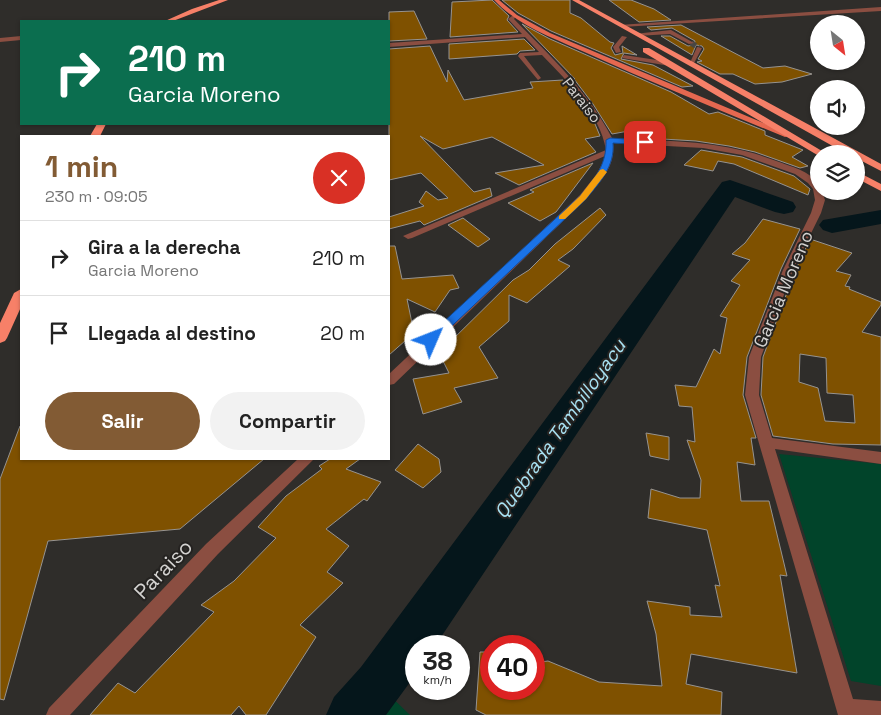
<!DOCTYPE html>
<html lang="es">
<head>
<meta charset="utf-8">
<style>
  :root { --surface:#fff; --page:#f2f2f2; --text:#222; --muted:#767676; --line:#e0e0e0; --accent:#825b34 }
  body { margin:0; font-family:"Space Grotesk",sans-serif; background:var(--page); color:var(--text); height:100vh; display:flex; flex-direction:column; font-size:19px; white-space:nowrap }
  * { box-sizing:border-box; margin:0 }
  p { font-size:16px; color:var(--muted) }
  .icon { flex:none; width:28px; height:28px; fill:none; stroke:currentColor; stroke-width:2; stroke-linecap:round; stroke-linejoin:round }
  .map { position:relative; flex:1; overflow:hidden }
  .side { position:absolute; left:20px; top:135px; width:370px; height:325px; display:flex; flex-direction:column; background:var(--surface); border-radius:0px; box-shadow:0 1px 4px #0004 }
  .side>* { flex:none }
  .banner { position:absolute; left:20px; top:20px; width:370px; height:105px; border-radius:0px; box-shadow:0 1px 4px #0004; background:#0b6e4f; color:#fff; overflow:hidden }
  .needle { width:32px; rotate:150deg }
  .controls { position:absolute; left:810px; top:15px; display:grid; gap:10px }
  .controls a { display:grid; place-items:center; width:55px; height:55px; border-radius:50%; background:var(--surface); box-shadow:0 1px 4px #0004; font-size:25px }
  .speed { position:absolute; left:405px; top:635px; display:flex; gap:10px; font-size:25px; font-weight:700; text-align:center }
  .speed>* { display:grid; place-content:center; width:65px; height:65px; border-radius:50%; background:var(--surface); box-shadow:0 1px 4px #0004; line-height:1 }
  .speed small { font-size:12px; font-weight:400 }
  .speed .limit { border:8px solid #d22; background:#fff; color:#111 }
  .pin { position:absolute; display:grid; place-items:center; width:42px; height:42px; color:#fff; margin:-21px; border-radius:10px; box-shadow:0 2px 8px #0006 }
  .me { position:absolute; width:55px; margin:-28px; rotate:46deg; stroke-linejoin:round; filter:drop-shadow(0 0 4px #0008) }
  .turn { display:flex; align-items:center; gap:18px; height:105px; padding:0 25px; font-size:22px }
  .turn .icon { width:65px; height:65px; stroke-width:2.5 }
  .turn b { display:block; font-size:35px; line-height:42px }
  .round { display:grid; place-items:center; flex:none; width:52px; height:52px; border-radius:26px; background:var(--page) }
  .summary { display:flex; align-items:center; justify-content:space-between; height:85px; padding:0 25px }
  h1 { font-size:30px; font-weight:600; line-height:38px; color:var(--accent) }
  .action { display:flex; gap:10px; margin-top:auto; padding:10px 25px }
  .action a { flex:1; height:58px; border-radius:30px; background:var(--accent); color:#fff; font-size:20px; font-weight:600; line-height:58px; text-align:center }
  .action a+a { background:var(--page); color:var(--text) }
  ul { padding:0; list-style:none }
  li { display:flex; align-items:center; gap:15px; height:75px; padding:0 25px; border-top:1px solid var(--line) }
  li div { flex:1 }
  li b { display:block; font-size:19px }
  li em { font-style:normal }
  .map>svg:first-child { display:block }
  .green { fill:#01442a }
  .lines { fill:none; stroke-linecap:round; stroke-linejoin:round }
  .river { fill:#05161b; fill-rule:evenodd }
  .building { fill:#7f5100; stroke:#969390; fill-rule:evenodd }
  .minor-tunnel { stroke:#484643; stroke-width:5.5; stroke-dasharray:5.5 2.5; stroke-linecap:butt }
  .minor { fill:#8b4e41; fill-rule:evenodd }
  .major { fill:#e56850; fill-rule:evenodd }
  .highway { fill:#f78068; fill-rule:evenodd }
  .route { fill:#1a73e8; stroke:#114b97 }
  .slow { fill:#f59e0b }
  .labels { text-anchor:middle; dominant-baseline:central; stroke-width:4; stroke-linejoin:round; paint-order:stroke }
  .far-street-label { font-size:15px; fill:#d3d2d0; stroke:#252321 }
  .street-label { font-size:18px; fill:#d3d2d0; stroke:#252321 }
  .water-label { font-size:19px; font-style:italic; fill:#a8e2f3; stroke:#252321 }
  .near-street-label { font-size:21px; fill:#d3d2d0; stroke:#252321 }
</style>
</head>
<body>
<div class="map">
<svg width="881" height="715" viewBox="0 0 881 715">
  <rect width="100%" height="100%" fill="#2f2d2a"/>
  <!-- green -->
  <path class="green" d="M779 454 881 464V686L851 681Z
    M379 685 410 715H353Z"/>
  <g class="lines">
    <!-- river -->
    <path class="river" d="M730 180 793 202 796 207 793 212 784 214 775 212 735 197 435 646H416V674L386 715H326L334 697 361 667 722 182Z
      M881 210V224L832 233 823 230 819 225 823 220Z"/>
  </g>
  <!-- building -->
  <path class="building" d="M492 0 509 16 507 20 518 32 450 37 452 2Z
    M502 0H570V13L581 18 610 42 614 43 611 48 615 55 623 53 622 46 637 55 624 53 621 59 653 65 693 86 682 87 551 31 518 13Z
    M609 0H631L654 9 671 20 639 22Z
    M414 11 427 39 389 41V12Z
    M522 24 550 39 671 92 709 114 718 112 765 131V135L803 150 792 157 808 166 800 168 755 152 729 146 696 141 646 138 651 127 612 134 593 104 574 79H575Z
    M681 25 763 68 785 66 812 74 782 82 755 84 733 74H720L697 62 702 61 698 59 704 49 702 46 696 45 692 55 661 36H670L688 46 694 45 695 41 672 28 651 30 647 27Z
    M524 39 535 50 520 51 517 54 449 59V44Z
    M430 46 447 82 448 70 464 100 533 88 530 82 563 80 580 100 595 124 600 136 585 139 596 152 519 185 495 173 544 165 492 137 443 149 420 136 474 192 490 188 492 196 424 225 420 221 389 229V217L424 206 419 202 426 191 438 200 448 198 421 173 389 180V49Z
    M701 150 742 157 794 176 810 189 808 195 734 164 718 161 713 171 684 165Z
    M593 163 556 212 540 221 508 203 534 192 530 190Z
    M600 208 606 215 573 249 558 260 570 266 527 303 509 295V321L479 347 498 378 454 388 462 402 423 414 413 379 449 373 436 347H445L513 280 529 270 555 244Z
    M463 218 490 239 478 247 448 225Z
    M763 219 800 229 781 269 747 357 743 395 756 438H751L755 465 737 462 741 501H769L787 576 780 575 797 673 691 654 686 684 722 692 721 715H486L476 710 480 652H491V689H534V663L548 661 599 682 662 686 656 634 647 601 690 607V615L722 617 715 585 720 586 707 530 648 518 651 489 680 498H700L701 480 687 440 695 442 692 407 679 406 675 385 696 387 714 349 720 354 727 318 720 316 740 285 731 281 750 260 732 254 745 243Z
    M810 239 852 253 836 271 851 275 845 286 850 287 849 289 881 302V305L862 332 881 337V445L833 444 773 436 761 395 763 357 795 271ZM800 354 826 358 827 393 853 395 855 423 825 421 818 388 799 382Z
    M389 246H395L402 279 453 275 459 288 450 290 435 312 407 299 414 333 389 355Z
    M20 426H21V459H264L180 529 48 541 4 700 0 699V479Z
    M646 433 669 437V460L650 456Z
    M418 444 439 459 441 472 423 488 395 470Z
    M330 459H360L346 469 381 482 367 501 364 499 326 529 349 546 327 572 343 583 300 625 316 637 266 715H246L239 706 231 715H90L118 683 135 693 214 612 201 605 234 581 276 538 258 527 286 496 322 469 319 466Z"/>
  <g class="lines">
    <!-- minor-tunnel -->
    <path class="minor-tunnel" d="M691 43 699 48"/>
    <!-- minor -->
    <path class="minor" d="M881 7V11L622 27 619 25Z
      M512 16H516L514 19C550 56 588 91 612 138 656 141 702 140 745 151 758 154 770 159 782 163 795 168 819 174 819 191H822L825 200 821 213 793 270 761 357 759 395 772 438 881 452V464L775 449 853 699 881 701V715H838L745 395 749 357 783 270 811 213 815 200 813 189 808 183 795 174 742 155 703 148 613 143C616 166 600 182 586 199L394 384 389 385V374L580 195 596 175 605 159V156L412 238 408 239 403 236 606 150C600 113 567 81 542 55L524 56 541 78 538 80 518 56 520 53 539 52 525 37 389 47V43L522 34 508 19Z
      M671 30 694 43 689 44 670 34 637 36 634 34Z
      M21 36V40L0 42V38Z
      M622 36 627 37 619 47 621 52 616 53 613 47Z
      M697 47 702 48 693 65H689Z
      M624 55 670 62 673 64 670 66 622 58Z
      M298 459H314L218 554 70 715H46L49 708 206 544Z"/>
    <!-- major -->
    <path class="major" d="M494 0H499L517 15 550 33 792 135 785 137C719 110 653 83 589 54 556 39 519 27 494 0Z"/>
    <!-- highway -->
    <path class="highway" d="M219 0H228L173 21H165L192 9Z
      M572 0H579L859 152 881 164V171L856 158V154H847Z
      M643 48H649L827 154H819V156L643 52Z
      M97 124H106L100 136H90Z
      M856 171 881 184V191L856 178Z
      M21 289V307L7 338 5 341 0 343V323L14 293Z"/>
  </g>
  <!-- route -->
  <path class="route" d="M610 138 645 140 649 142 645 145 613 143C615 166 600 182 586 199L435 342H427L426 340 427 337 580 196C595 179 607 164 606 140Z"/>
  <!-- slow -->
  <path class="slow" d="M603 169 607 172 586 199 565 219H559V216L580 196 600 170Z"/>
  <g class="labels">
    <!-- far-street labels -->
    <g class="far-street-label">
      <text transform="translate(582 100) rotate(52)">Paraiso</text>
    </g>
    <!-- street labels -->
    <g class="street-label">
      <text transform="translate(783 289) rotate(-67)">Garcia Moreno</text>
    </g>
    <!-- water labels -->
    <g class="water-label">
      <text transform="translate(560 429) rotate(-55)">Quebrada Tambilloyacu</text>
    </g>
    <!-- near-street labels -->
    <g class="near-street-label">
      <text transform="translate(163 569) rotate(-46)">Paraiso</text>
    </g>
  </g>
</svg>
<div class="controls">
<a><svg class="needle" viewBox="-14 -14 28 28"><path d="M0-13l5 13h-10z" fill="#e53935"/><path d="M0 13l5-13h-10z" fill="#767676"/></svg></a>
<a><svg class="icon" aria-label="sound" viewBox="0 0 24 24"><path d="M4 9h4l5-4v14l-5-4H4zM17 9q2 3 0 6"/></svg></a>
<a><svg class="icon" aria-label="layers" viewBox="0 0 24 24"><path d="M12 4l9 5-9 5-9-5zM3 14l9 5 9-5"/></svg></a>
</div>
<div class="speed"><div>38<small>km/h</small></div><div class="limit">40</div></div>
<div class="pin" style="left:645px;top:142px;background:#d93025"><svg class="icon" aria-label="arrive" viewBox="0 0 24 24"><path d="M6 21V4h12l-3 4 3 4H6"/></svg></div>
<svg class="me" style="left:431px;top:340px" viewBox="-20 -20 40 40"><circle r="19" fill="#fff"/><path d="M0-13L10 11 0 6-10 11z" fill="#1a73e8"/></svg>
<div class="banner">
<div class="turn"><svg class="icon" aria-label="right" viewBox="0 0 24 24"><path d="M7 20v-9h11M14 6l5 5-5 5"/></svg><div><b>210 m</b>Garcia Moreno</div></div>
</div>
<section class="side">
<div class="summary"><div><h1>1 min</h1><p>230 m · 09:05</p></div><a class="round" style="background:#d93025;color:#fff"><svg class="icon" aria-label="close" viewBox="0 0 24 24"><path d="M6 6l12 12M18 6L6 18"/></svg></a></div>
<ul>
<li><svg class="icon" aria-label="right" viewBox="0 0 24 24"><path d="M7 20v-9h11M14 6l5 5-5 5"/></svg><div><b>Gira a la derecha</b><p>Garcia Moreno</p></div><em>210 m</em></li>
<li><svg class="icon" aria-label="arrive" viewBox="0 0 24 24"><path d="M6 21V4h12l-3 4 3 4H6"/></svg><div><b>Llegada al destino</b></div><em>20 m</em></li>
</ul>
<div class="action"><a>Salir</a><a>Compartir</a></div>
</section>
</div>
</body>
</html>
